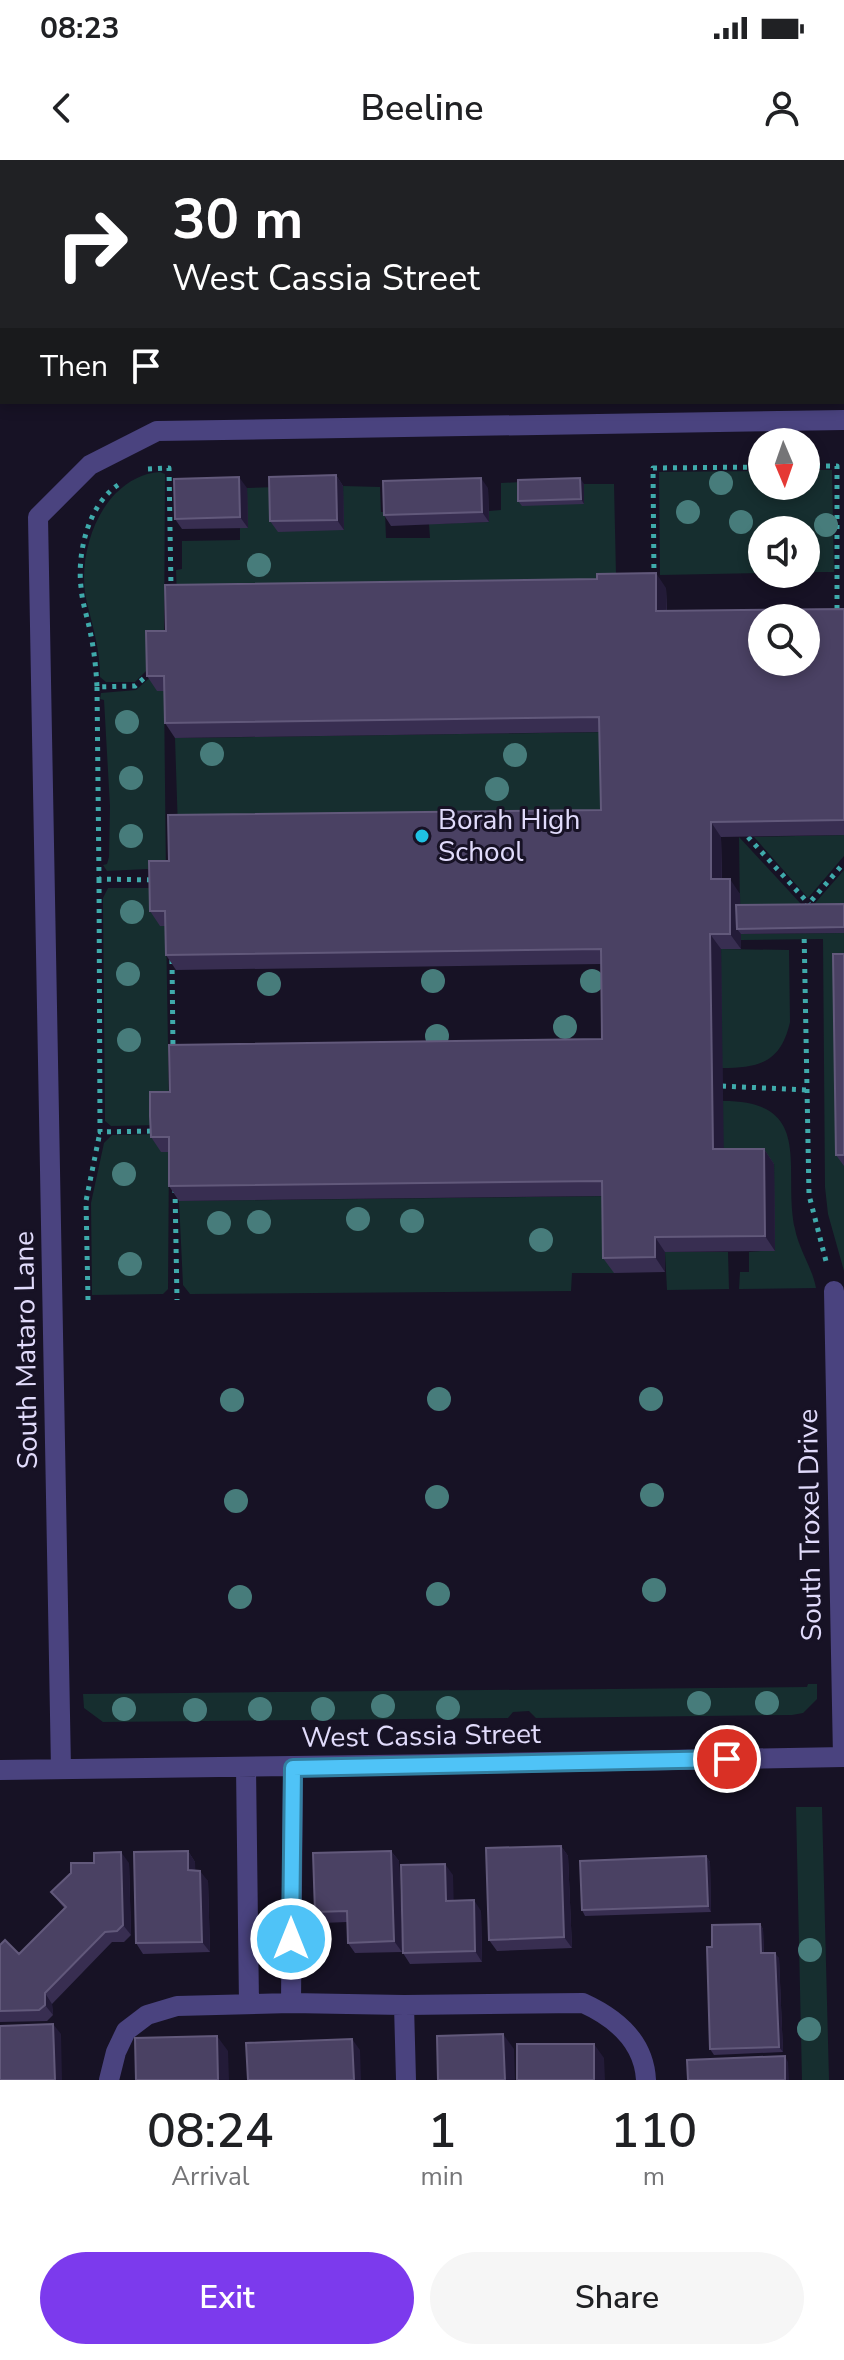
<!DOCTYPE html>
<html lang="en">
<head>
<meta charset="utf-8">
<style>
  :root { --surface:#fff; --page:#f6f6f6; --text:#202124; --muted:#757577; --accent:#7c3aed }
  body { margin:0; font-family:"Nunito Sans",sans-serif; background:var(--page); color:var(--text); height:100vh; display:flex; flex-direction:column; font-size:30px; white-space:nowrap }
  * { box-sizing:border-box; margin:0 }
  p { font-size:26px; color:var(--muted) }
  .icon { flex:none; width:44px; height:44px; fill:none; stroke:currentColor; stroke-width:2; stroke-linecap:round; stroke-linejoin:round }
  .map { position:relative; height:1920px; overflow:hidden }
  .side { display:flex; flex-direction:column; background:var(--surface); flex:1 }
  .side>* { flex:none }
  .top-card { position:absolute; left:0px; top:0px; width:844px; height:244px; box-shadow:0 4px 12px #0003; background:#202124; color:#fff; overflow:hidden }
  .needle { width:52px; rotate:178deg }
  .fabs { position:absolute; left:748px; top:268px; display:grid; gap:16px }
  .fabs a { display:grid; place-items:center; width:72px; height:72px; border-radius:50%; background:var(--surface); box-shadow:0 4px 12px #0003; font-size:40px }
  .pin { position:absolute; display:grid; place-items:center; width:68px; height:68px; color:#fff; margin:-34px; border:4px solid #fff; border-radius:50%; box-shadow:0 2px 8px #0007 }
  .me { position:absolute; width:88px; margin:-44px; rotate:0deg; stroke-linejoin:round; filter:drop-shadow(0 0 6px #0008) }
  .turn { display:flex; align-items:center; gap:28px; height:168px; padding:0 40px; font-size:36px }
  .turn .icon { width:104px; height:104px; stroke-width:2.5 }
  .turn b { display:block; font-size:56px; line-height:68px }
  .then { display:flex; align-items:center; height:76px; padding:0 40px; background:#0003; gap:16px; font-size:30px }
  .eta { display:flex; justify-content:space-evenly; align-items:center; height:136px; text-align:center }
  .eta b { font-size:48px; font-weight:600; line-height:56px }
  .cta { display:flex; gap:16px; margin-top:auto; padding:16px 40px }
  .cta a { flex:1; height:92px; border-radius:48px; background:var(--accent); color:#fff; font-size:32px; font-weight:600; line-height:92px; text-align:center }
  .cta a+a { background:var(--page); color:var(--text) }
  .status { display:flex; justify-content:space-between; align-items:center; height:56px; padding:0 40px; background:var(--surface); direction:ltr }
  .status svg { height:22px; fill:currentColor }
  header { display:flex; justify-content:space-between; align-items:center; height:104px; padding:0 40px; background:var(--surface); font-size:36px; font-weight:600 }
  .map>svg:first-child { display:block }
  .green { fill:#162e2f }
  .lines { fill:none; stroke-linecap:round; stroke-linejoin:round }
  .path { stroke:#3faaab; stroke-width:5; stroke-dasharray:4 6; stroke-linecap:butt }
  .minor { stroke:#4a437f; stroke-width:20 }
  .tree { fill:#477c7b }
  .wall { fill:#382e51 }
  .shaded-wall { fill:#231b38 }
  .building { fill:#4a4163; stroke:#62597b; stroke-width:2; fill-rule:evenodd }
  .route-casing { stroke:#337fa1; stroke-width:20 }
  .route { stroke:#4fc3f7; stroke-width:14 }
  .poi-dot { fill:#1fc1e3; stroke:#171225; stroke-width:3 }
  .labels { text-anchor:middle; dominant-baseline:central; stroke-width:6; stroke-linejoin:round; paint-order:stroke }
  .poi-label { font-size:28px; fill:#e1dbfb; stroke:#171225; text-anchor:start }
  .street-label { font-size:28px; fill:#e1dbfb; stroke:#171225 }
</style>
</head>
<body>
<div class="status"><b>08:23</b><svg viewBox="0 0 49 12"><path d="M0 12V9h3v3zM5 12V6h3v6zM10 12V3h3v9zM15 12V0h3v12zM26 1h20v11H26zM47 4h2v5h-2z"/></svg></div>
<header><svg class="icon" aria-label="back" viewBox="0 0 24 24"><path d="M15 5l-7 7 7 7"/></svg>Beeline<svg class="icon" aria-label="person" viewBox="0 0 24 24"><circle cx="12" cy="8" r="4"/><path d="M4 21q1-7 8-7t8 7"/></svg></header>
<div class="map">
<svg width="844" height="1920" viewBox="0 0 844 1920">
  <rect width="100%" height="100%" fill="#171225"/>
  <!-- green -->
  <path class="green" d="M640 0H844V237L842 2H638Z
    M806 310H832L834 412H806V370H762V413L660 415 659 312 762 311V326H806Z
    M160 312 165 314 164 486 152 505 135 522H106L100 517C100 490 93 468 87 443 78 407 90 359 116 333 129 321 142 313 160 312Z
    M521 322 584 344V324H614L616 415 603 432 177 438 176 410 182 409V381L240 380V368L248 367 247 328 277 327 344 370 343 326 380 327 381 352H385L386 378H430L429 364 489 362V351L501 350V323Z
    M155 513 164 531 166 716 147 709 107 711 103 705 107 704 109 697 110 646 104 540 100 539 101 533 136 530Z
    M609 572 611 665 178 670 175 578Z
    M844 675V696L808 738 754 677Z
    M739 677 801 744 795 750 740 751Z
    M844 710V750H809Z
    M108 728H160L166 765 169 947 161 965 111 966 105 961 103 738Z
    M844 773V1111L828 1054 825 1027 823 779 741 780V774Z
    M721 789 789 790 790 862C781 902 760 908 722 908Z
    M723 941C816 941 782 1009 795 1069 799 1090 812 1107 816 1128L739 1129 740 1112H749V1092L775 1090 774 1004H723Z
    M161 974 169 992 168 1129 163 1134 92 1135 91 1043 104 983 112 975Z
    M613 1036 614 1113H572L571 1131 190 1134 183 1125 179 1041Z
    M665 1092H728L729 1129 667 1130Z
    M808 1524H817V1539L803 1553 792 1555 536 1558 529 1551 513 1552 508 1558 103 1562 84 1548 83 1534 807 1527Z
    M796 1647H822L829 1920H802Z"/>
  <g class="lines">
    <!-- path -->
    <path class="path" d="M806 306H837V449
      M148 309 169 308 171 428
      M118 325C88 345 77 393 81 427 82 442 87 456 90 471 94 489 96 508 97 527L135 526 150 513
      M654 418 653 308 762 307
      M97 527 99 719 154 720
      M748 677 809 744
      M99 719 100 972 154 971
      M805 748 844 703
      M804 769 809 1035 827 1105
      M172 800 173 890
      M722 926 807 930
      M175 1029 177 1140
      M88 1140 86 1041 100 972"/>
    <!-- minor -->
    <path class="minor" d="M834 1131 843 1597
      M246 1607 249 1844
      M61 1609 38 357 90 305 157 271 844 260
      M0 1610C281 1608 563 1601 844 1597
      M291 1843 293 1608
      M404 1845 406 1920
      M109 1920 116 1892 126 1871 147 1855 177 1846 291 1843 404 1845 583 1843C616 1858 644 1881 646 1920"/>
  </g>
  <!-- trees -->
  <g class="tree">
    <circle cx="721" cy="323" r="12"/>
    <circle cx="688" cy="352" r="12"/>
    <circle cx="741" cy="362" r="12"/>
    <circle cx="826" cy="365" r="12"/>
    <circle cx="259" cy="405" r="12"/>
    <circle cx="127" cy="562" r="12"/>
    <circle cx="212" cy="594" r="12"/>
    <circle cx="515" cy="595" r="12"/>
    <circle cx="131" cy="618" r="12"/>
    <circle cx="497" cy="629" r="12"/>
    <circle cx="131" cy="676" r="12"/>
    <circle cx="132" cy="752" r="12"/>
    <circle cx="128" cy="814" r="12"/>
    <circle cx="433" cy="821" r="12"/>
    <circle cx="592" cy="821" r="12"/>
    <circle cx="269" cy="824" r="12"/>
    <circle cx="565" cy="867" r="12"/>
    <circle cx="437" cy="876" r="12"/>
    <circle cx="129" cy="880" r="12"/>
    <circle cx="124" cy="1014" r="12"/>
    <circle cx="358" cy="1059" r="12"/>
    <circle cx="412" cy="1061" r="12"/>
    <circle cx="259" cy="1062" r="12"/>
    <circle cx="219" cy="1063" r="12"/>
    <circle cx="541" cy="1080" r="12"/>
    <circle cx="130" cy="1104" r="12"/>
    <circle cx="439" cy="1239" r="12"/>
    <circle cx="651" cy="1239" r="12"/>
    <circle cx="232" cy="1240" r="12"/>
    <circle cx="652" cy="1335" r="12"/>
    <circle cx="437" cy="1337" r="12"/>
    <circle cx="236" cy="1341" r="12"/>
    <circle cx="654" cy="1430" r="12"/>
    <circle cx="438" cy="1434" r="12"/>
    <circle cx="240" cy="1437" r="12"/>
    <circle cx="699" cy="1543" r="12"/>
    <circle cx="767" cy="1543" r="12"/>
    <circle cx="383" cy="1546" r="12"/>
    <circle cx="448" cy="1548" r="12"/>
    <circle cx="124" cy="1549" r="12"/>
    <circle cx="260" cy="1549" r="12"/>
    <circle cx="323" cy="1549" r="12"/>
    <circle cx="195" cy="1550" r="12"/>
    <circle cx="810" cy="1790" r="12"/>
    <circle cx="809" cy="1869" r="12"/>
  </g>
  <!-- wall -->
  <path class="wall" d="M336 315 343 326 344 370 278 372 270 361Z
    M584 324V344L522 346 518 341Z
    M247 328 248 368 182 369 175 359Z
    M488 328 489 362 391 366 384 355Z
    M666 428 667 451 844 449V675L721 677 722 719 740 734V745L844 744V773L741 774V789H721L723 989H764L774 1004 775 1091 665 1092V1112L614 1113 603 1098V1036L179 1041 169 1026V992H161L151 977 170 932 602 879 601 804 176 810 166 795V766H160L150 751 169 701 601 650 599 572 175 578 165 563 164 531H157L147 516 166 471Z
    M844 794V1006L836 995Z
    M561 1686 568 1696 572 1788 497 1791 489 1780Z
    M188 1691 195 1702V1711L208 1721 210 1792 143 1794 136 1783Z
    M391 1691 399 1701 402 1792 355 1793 348 1783 347 1762 322 1763 315 1752Z
    M706 1696 710 1702 711 1752 585 1756 582 1750Z
    M129 1703 131 1775 124 1782H112L52 1844 53 1855 47 1861 0 1862V1785L19 1794 64 1748 51 1732Z
    M453 1715V1741L481 1751 482 1802 410 1804 403 1793Z
    M760 1764 763 1769 764 1793 779 1798 783 1892 714 1895 710 1889 712 1787Z"/>
  <!-- shaded-wall -->
  <path class="shaded-wall" d="M336 315 343 326 344 370 337 360Z
    M239 317 247 328 248 368 240 357Z
    M481 318 488 328 489 362 482 352Z
    M580 318 584 324V344L581 339Z
    M656 413 666 428 667 466 656 451Z
    M711 662 721 677 722 734 711 719Z
    M730 719 740 734 741 768 737 769 741 774V789L730 774Z
    M710 774 721 789 724 1004 713 989Z
    M764 989 774 1004 775 1091 765 1076Z
    M655 1077 665 1092V1112L655 1097Z
    M561 1686 568 1696 572 1788 564 1777Z
    M188 1691 195 1702 196 1721 188 1710Z
    M391 1691 399 1701 402 1792 394 1781Z
    M121 1692 129 1703 131 1775 123 1765Z
    M706 1696 710 1702 711 1752 708 1746Z
    M445 1704 453 1715 454 1751 446 1741Z
    M200 1711 208 1721 210 1792 202 1782Z
    M474 1740 481 1751 482 1802 475 1791Z
    M760 1764 763 1769 764 1799 761 1793Z
    M775 1793 779 1798 783 1892 779 1887Z
    M45 1833 52 1844 53 1855 45 1845Z
    M53 1864 61 1874 62 1920H55Z
    M503 1874 514 1889 515 1920H505Z
    M217 1876 228 1891 229 1920H218Z
    M352 1879 360 1890 361 1920H354Z
    M594 1884 604 1898 605 1920H594Z
    M785 1896 788 1902 789 1920H785Z"/>
  <!-- building -->
  <path class="building" d="M336 315 337 360 270 361 269 317Z
    M239 317 240 357 175 359 174 319Z
    M481 318 482 352 384 355 383 321Z
    M580 318 581 339 518 341V320Z
    M656 413V451L844 449V660L711 662V719H730V774H710L713 989H764L765 1076 655 1077V1097L603 1098 602 1021 169 1026V977H151L150 956V932H170L169 885 602 879 601 789 166 795 165 751H150L149 701H169L168 655 601 650 599 557 165 563 164 516H147L146 471H166L165 425 597 419V414ZM762 458H806V502H762Z
    M844 744V767L737 769 736 745Z
    M833 794H844V995H836Z
    M561 1686 564 1777 489 1780 486 1688Z
    M188 1691V1710L200 1711 202 1782 136 1783 134 1692Z
    M391 1691 394 1781 348 1783 347 1751 315 1752 313 1693Z
    M121 1692 123 1765 117 1771 105 1772 45 1833V1845L39 1850 0 1851V1785L5 1780 19 1794 66 1747 51 1732 71 1713V1703H94V1693Z
    M706 1696 708 1746 582 1750 580 1701Z
    M445 1704 446 1741 474 1740 475 1791 403 1793 401 1705Z
    M760 1764 761 1793H775L779 1887 710 1889 707 1787H712V1765Z
    M53 1864 55 1920H0V1866Z
    M503 1874 505 1920H438L437 1876Z
    M217 1876 218 1920H136L135 1878Z
    M352 1879 354 1920H248L246 1883Z
    M517 1884H594V1920H517Z
    M785 1896V1920H688L687 1900Z"/>
  <g class="lines">
    <defs>
      <path id="route" d="M291 1779 293 1608 727 1599"/>
    </defs>
    <!-- route casing -->
    <use href="#route" class="route-casing"/>
    <!-- route -->
    <use href="#route" class="route"/>
  </g>
  <!-- markers -->
  <circle class="poi-dot" cx="422" cy="676" r="8"/>
  <g class="labels">
    <!-- poi labels -->
    <g class="poi-label">
      <text x="438" y="660">Borah High<tspan x="438" dy="32">School</tspan></text>
    </g>
    <!-- street labels -->
    <g class="street-label">
      <text transform="translate(26 1190) rotate(-91)">South Mataro Lane</text>
      <text transform="translate(810 1365) rotate(-91)">South Troxel Drive</text>
      <text transform="translate(421 1576) rotate(-1)">West Cassia Street</text>
    </g>
  </g>
</svg>
<div class="fabs">
<a><svg class="needle" viewBox="-14 -14 28 28"><path d="M0-13l5 13h-10z" fill="#e53935"/><path d="M0 13l5-13h-10z" fill="#757577"/></svg></a>
<a><svg class="icon" aria-label="sound" viewBox="0 0 24 24"><path d="M4 9h4l5-4v14l-5-4H4zM17 9q2 3 0 6"/></svg></a>
<a><svg class="icon" aria-label="search" viewBox="0 0 24 24"><circle cx="10" cy="10" r="6"/><path d="M15 15l6 6"/></svg></a>
</div>
<div class="pin" style="left:727px;top:1599px;background:#d93025"><svg class="icon" aria-label="arrive" viewBox="0 0 24 24"><path d="M6 21V4h12l-3 4 3 4H6"/></svg></div>
<svg class="me" style="left:291px;top:1779px" viewBox="-20 -20 40 40"><circle r="17" fill="#4fc3f7" stroke="#fff" stroke-width="3"/><path d="M0-11L8 9 0 5-8 9z" fill="#fff"/></svg>
<div class="top-card">
<div class="turn"><svg class="icon" aria-label="right" viewBox="0 0 24 24"><path d="M7 20v-9h11M14 6l5 5-5 5"/></svg><div><b>30 m</b>West Cassia Street</div></div>
<div class="then">Then<svg class="icon" aria-label="arrive" viewBox="0 0 24 24"><path d="M6 21V4h12l-3 4 3 4H6"/></svg></div>
</div>
</div>
<section class="side">
<div class="eta">
<div><b>08:24</b><p>Arrival</p></div>
<div><b>1</b><p>min</p></div>
<div><b>110</b><p>m</p></div>
</div>
<div class="cta"><a>Exit</a><a>Share</a></div>
</section>
</body>
</html>
